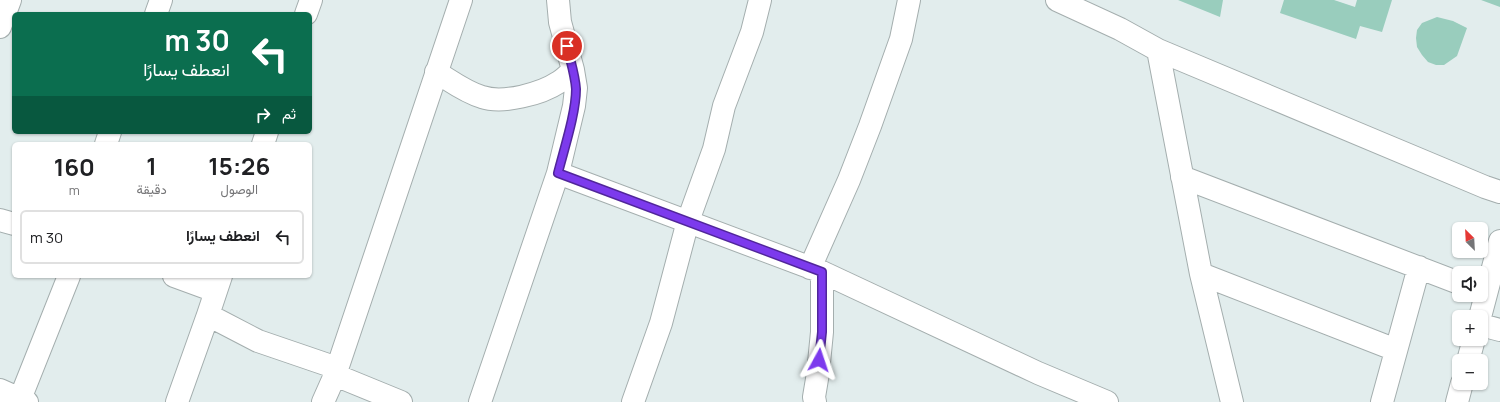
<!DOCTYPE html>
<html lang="ar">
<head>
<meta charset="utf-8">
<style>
  :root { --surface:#fff; --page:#f6f6f6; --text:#202124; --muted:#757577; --line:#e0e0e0 }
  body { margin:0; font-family:Manrope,Vazirmatn,sans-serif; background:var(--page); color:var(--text); direction:rtl; height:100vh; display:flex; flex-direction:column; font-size:15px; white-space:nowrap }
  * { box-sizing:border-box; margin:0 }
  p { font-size:13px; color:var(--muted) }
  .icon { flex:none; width:22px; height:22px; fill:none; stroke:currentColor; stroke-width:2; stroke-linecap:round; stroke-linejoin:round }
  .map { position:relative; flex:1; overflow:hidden; direction:ltr }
  .sheet { position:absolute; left:12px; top:142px; width:300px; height:136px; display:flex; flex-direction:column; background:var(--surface); border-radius:6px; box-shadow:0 1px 3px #0004; direction:rtl }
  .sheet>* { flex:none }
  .guide { position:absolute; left:12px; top:12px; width:300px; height:122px; border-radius:6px; box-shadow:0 1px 3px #0004; direction:rtl; background:#0b6e4f; color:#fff; overflow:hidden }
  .needle { width:26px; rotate:336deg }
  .tools { position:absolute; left:1452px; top:222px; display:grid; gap:8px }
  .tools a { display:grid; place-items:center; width:36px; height:36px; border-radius:6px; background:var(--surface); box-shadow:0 1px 3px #0004; font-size:20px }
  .pin { position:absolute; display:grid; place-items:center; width:34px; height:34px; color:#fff; margin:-17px; border:2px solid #fff; border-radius:50%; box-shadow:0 1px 4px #0007 }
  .me { position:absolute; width:44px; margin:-22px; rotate:5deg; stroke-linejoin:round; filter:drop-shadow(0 0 3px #0008) }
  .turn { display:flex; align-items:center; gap:14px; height:84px; padding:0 16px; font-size:18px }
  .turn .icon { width:52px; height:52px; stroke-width:2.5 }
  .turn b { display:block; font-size:28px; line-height:34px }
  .then { display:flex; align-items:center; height:38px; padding:0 16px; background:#0003; gap:8px; font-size:15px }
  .eta { display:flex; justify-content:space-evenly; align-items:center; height:68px; text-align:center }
  .eta b { font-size:24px; font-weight:700; line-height:28px }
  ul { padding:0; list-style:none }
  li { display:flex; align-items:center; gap:12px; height:54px; margin:0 8px 6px; padding:0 8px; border:2px solid var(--line); border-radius:6px }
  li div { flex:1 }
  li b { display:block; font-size:15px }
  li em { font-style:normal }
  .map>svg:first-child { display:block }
  .building { fill:#99cdbd }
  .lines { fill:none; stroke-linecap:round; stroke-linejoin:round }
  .minor-casing { stroke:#a4aeae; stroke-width:24 }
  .minor { stroke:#fff; stroke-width:22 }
  .route-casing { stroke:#51269a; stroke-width:10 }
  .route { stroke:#7c3aed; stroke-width:7 }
</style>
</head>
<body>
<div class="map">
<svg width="1500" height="402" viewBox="0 0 1500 402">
  <rect width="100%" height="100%" fill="#e2eded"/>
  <!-- building -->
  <path class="building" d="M1178 0H1223L1220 17Z
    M1284 0H1334L1355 7 1357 0H1392L1382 32 1360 26 1356 39 1280 13Z
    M1481 0H1500V7Z
    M1437 17 1453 21 1467 28 1457 56 1444 65H1436L1428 62 1422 55 1417 47 1416 38 1417 30 1422 23Z"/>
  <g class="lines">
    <defs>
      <path id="minor" d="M1057 0 1120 29 1158 50 1201 274 1232 402
        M156 14 161 0
        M306 14 311 0
        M0 27 10 0
        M1158 50 1485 187 1500 192
        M436 72C451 81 465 92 482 97 503 104 541 94 559 82 564 79 569 74 573 70
        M106 144 110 132
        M263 144 267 132
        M558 173 822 272 1038 373 1107 402
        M1182 177 1459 283
        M0 220 14 224
        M810 268 849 180 870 126 901 39 909 0
        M1201 274 1396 350
        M174 276 215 291
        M208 315 258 341 337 368
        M1480 317 1500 241
        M1481 325 1500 330
        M1468 361 1474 339
        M335 375 461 0
        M0 390 27 402
        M21 402 20 399 69 276
        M177 402 208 315 221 276
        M323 402 335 375 401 402
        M480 402 558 173 574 106 576 88 573 70 560 22 558 0
        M633 402 661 323 688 221 714 149 724 106 752 32 760 0
        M815 402 814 397 818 373 822 332V272
        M1382 402 1419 267
        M1457 402 1462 383"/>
    </defs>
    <!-- minor casing -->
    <use href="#minor" class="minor-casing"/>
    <!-- minor -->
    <use href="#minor" class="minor"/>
  </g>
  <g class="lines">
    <defs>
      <path id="route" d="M567 46C570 60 575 74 576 89 576 113 564 149 558 173L822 272V332L819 360"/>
    </defs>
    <!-- route casing -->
    <use href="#route" class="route-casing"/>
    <!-- route -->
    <use href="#route" class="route"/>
  </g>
</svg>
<div class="tools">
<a><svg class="needle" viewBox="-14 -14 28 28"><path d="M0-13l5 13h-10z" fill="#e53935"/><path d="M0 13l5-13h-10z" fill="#757577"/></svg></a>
<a><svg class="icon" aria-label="sound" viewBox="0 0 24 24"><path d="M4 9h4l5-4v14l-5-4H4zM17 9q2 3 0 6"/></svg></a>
<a>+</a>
<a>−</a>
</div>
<div class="pin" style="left:567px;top:46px;background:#d93025"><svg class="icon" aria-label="arrive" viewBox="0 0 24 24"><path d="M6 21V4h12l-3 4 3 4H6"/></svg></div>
<svg class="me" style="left:819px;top:360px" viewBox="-20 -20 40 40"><path d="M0-17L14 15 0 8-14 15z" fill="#7c3aed" stroke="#fff" stroke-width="4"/></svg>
<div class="guide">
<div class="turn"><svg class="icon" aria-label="left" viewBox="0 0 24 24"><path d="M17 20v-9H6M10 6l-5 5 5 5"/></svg><div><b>30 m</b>انعطف يسارًا</div></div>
<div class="then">ثم<svg class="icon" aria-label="right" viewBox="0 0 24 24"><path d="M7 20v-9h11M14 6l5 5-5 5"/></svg></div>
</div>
<section class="sheet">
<div class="eta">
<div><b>15:26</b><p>الوصول</p></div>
<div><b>1</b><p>دقيقة</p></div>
<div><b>160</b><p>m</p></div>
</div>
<ul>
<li><svg class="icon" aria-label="left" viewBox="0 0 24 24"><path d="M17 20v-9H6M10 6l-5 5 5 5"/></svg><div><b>انعطف يسارًا</b></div><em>30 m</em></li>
</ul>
</section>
</div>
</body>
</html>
